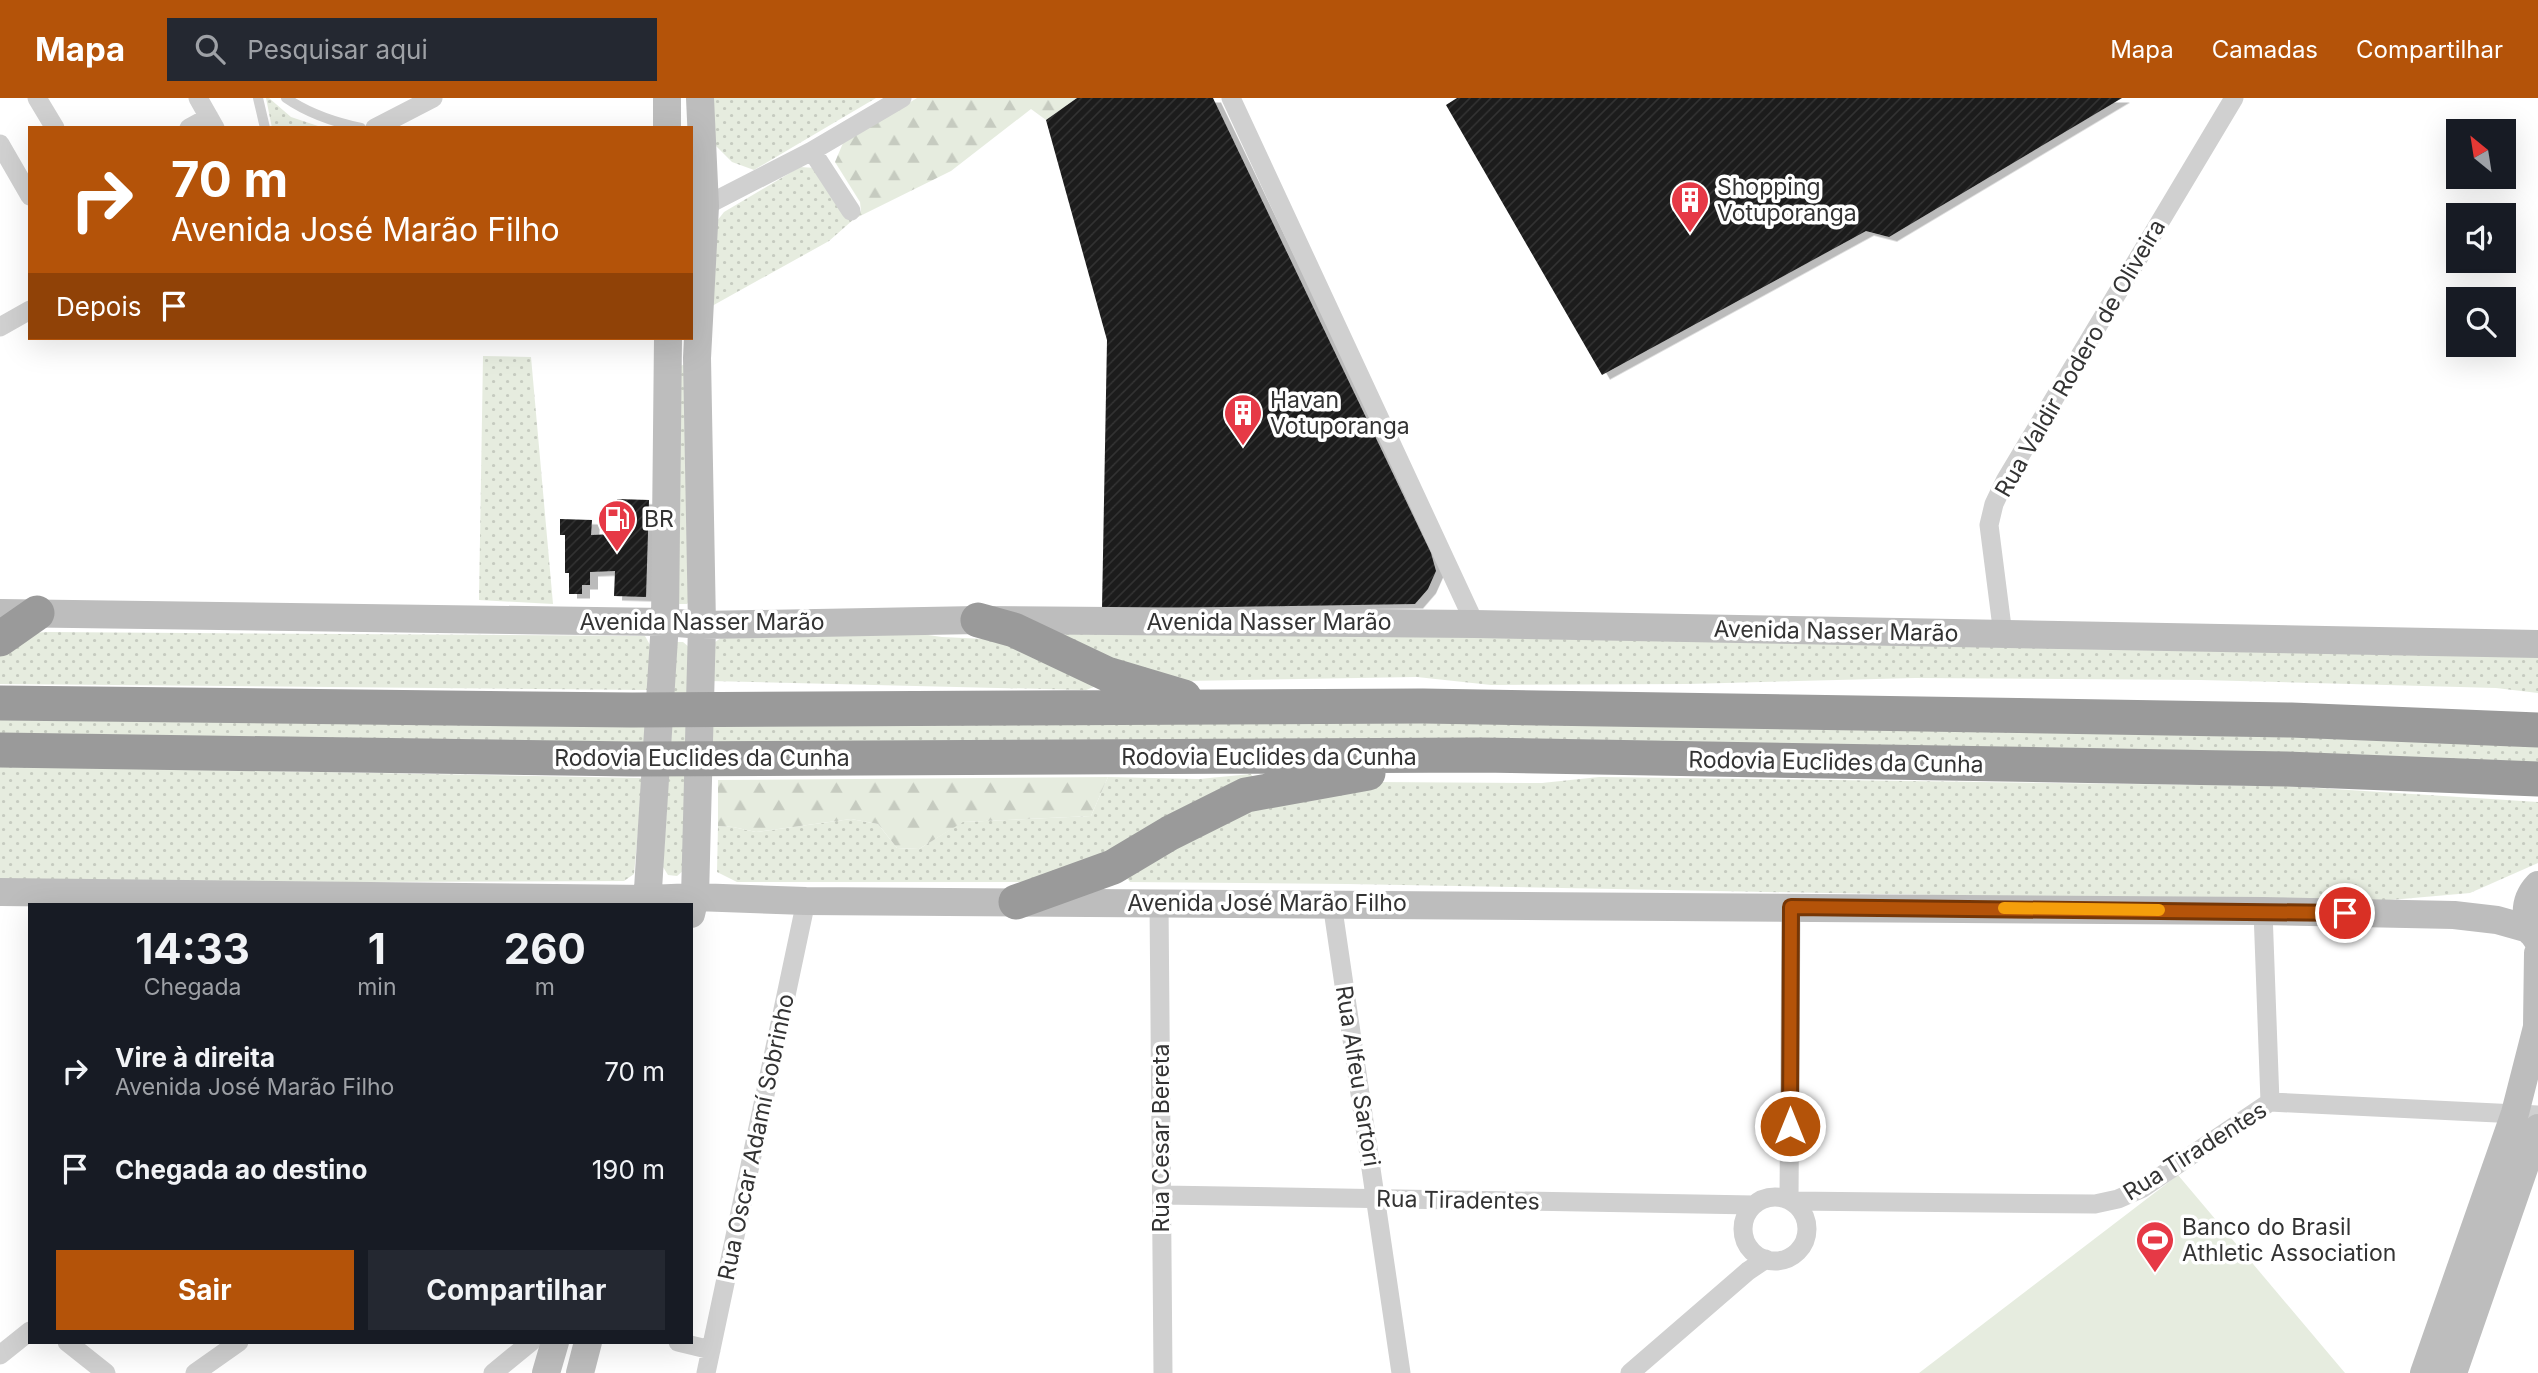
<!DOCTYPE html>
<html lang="pt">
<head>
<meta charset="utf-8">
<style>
  :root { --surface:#171b24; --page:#242831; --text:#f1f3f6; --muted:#9ea1a6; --accent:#b45309 }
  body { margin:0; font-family:Inter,sans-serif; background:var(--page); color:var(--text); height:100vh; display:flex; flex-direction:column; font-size:26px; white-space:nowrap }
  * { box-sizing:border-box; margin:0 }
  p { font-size:23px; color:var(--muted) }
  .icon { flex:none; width:38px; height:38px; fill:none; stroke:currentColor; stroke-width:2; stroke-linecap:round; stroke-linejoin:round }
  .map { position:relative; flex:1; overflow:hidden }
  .details { position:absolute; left:28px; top:805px; width:665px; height:441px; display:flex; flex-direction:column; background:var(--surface); border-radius:0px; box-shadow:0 7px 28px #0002 }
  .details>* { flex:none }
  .banner { position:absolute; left:28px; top:28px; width:665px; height:214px; border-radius:0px; box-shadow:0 7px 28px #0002; background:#b45309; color:#fff; overflow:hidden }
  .needle { width:46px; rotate:330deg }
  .tools { position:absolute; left:2446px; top:21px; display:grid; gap:14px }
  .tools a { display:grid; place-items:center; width:70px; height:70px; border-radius:0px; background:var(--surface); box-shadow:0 7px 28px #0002; font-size:35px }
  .pin { position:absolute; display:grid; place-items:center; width:60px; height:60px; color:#fff; margin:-30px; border:4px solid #fff; border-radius:50%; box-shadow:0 2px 7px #0007 }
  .me { position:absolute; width:77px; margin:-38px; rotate:0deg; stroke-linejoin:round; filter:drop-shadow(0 0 5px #0008) }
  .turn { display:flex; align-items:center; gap:24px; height:147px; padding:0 28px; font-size:32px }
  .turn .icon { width:91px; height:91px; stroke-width:2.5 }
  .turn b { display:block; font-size:49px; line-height:60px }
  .then { display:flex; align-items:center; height:66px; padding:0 28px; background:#0003; gap:14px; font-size:26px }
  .eta { display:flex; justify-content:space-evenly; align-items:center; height:119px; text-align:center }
  .eta b { font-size:42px; font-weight:700; line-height:49px }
  .cta { display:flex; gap:14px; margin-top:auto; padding:14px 28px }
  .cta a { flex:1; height:80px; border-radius:0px; background:var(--accent); color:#fff; font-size:28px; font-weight:700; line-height:80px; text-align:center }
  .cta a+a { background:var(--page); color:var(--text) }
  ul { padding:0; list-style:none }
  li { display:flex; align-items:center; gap:21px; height:98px; padding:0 28px }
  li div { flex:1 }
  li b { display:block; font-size:26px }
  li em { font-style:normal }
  header { display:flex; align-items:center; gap:42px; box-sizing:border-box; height:98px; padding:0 35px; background:var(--accent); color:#fff }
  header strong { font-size:33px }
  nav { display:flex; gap:38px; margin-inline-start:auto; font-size:24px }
  .search { width:490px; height:63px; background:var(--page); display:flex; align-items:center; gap:18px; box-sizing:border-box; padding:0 24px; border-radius:0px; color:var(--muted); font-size:26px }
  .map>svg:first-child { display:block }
  .grass { fill:url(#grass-dots) }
  .forest { fill:url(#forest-firs) }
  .park { fill:#e6ecdf }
  .building { fill:url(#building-hatch); filter:url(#shadow) }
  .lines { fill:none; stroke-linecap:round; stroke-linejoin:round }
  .lane { stroke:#d0d0d0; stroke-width:10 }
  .street { stroke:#d0d0d0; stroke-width:19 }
  .secondary { stroke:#bdbdbd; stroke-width:28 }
  .highway { stroke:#9a9a9a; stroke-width:35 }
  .route-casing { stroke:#753606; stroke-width:18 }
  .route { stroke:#b45309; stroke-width:12 }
  .slow { stroke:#f59e0b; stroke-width:12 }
  .labels { text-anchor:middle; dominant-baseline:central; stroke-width:7; stroke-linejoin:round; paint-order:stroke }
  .poi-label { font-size:23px; fill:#333; stroke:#fff; text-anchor:start }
  .street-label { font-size:23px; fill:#333; stroke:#fff }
</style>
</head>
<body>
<header>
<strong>Mapa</strong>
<div class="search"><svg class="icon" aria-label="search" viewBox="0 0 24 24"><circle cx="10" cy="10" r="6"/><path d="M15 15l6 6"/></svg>Pesquisar aqui</div>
<nav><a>Mapa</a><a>Camadas</a><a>Compartilhar</a></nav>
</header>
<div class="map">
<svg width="2538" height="1275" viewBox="0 0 2538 1275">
  <defs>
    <pattern id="grass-dots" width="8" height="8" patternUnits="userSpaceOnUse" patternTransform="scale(1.75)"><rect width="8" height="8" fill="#e6ecdf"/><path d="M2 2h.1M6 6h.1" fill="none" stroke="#c6cbc0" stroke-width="1.8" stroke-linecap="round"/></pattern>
    <pattern id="forest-firs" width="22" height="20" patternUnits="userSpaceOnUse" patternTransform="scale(1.75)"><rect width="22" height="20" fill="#e6ecdf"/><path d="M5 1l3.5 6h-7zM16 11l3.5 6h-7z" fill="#c6cbc0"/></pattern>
    <pattern id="building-hatch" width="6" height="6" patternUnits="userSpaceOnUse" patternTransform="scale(1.75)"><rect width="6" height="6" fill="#1a1a1a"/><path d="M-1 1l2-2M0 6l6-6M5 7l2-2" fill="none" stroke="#333"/></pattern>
    <filter id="shadow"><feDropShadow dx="8" dy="4.5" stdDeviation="0" flood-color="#0004"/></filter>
  </defs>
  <rect width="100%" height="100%" fill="#fff"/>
  <!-- grass -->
  <path class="grass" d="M266 0H269L291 19 324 30H272Z
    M710 0H876L754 72 732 64 710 42Z
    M800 69 816 70 854 121 829 143 712 208 713 128 724 114Z
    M483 258 531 259 553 506 479 502Z
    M682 267 688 268 691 500 687 506H676L675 273Z
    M1154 531 2538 555V595L2496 590 2201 582 1915 580 1688 586 1491 587 1417 579 1185 583 1111 572 1054 539 1069 535Z
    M900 533 942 539 985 541 1016 550 1099 587 1086 592 709 583 711 547 722 539Z
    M48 534 645 538 650 547 651 592 0 586V549L31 535Z
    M677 544H683L689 549 684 772 677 778 668 777 663 769Z
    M0 614 648 627 646 648 0 641Z
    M1223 618 2538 641V669L707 650 706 625Z
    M0 668 643 680 634 776 624 783 348 784 0 782Z
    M1251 676 1256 684 1169 728 1031 784H737L717 774 718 728 733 729 756 734 851 721 878 726 897 750 919 751 962 724 1091 718 1108 679 1199 681Z
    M1599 679 2285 688 2538 704V765L2470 795 2356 805 1348 786 1130 784 1125 777 1251 702 1375 684 1542 685Z"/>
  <!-- forest -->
  <path class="forest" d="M917 0H1077L1046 22 1031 11 951 73 854 121V118L861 113 860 104 835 64 843 45Z
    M1108 679 1091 718 963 724 919 751 897 750 878 726 851 721 756 734 733 729 718 728V682Z"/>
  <!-- park -->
  <path class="park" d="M2178 1077 2345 1275H1919Z"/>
  <!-- building -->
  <path class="building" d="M1077 0H1213L1431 455 1436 473 1428 491 1415 506 1102 511 1107 242 1046 22Z
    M1457 0H2122L1889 139 1866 133 1602 277 1446 7Z
    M617 401 649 402 646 499 614 498 615 473 590 474V487H582V496H569V475H565V437H560V421L592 422 591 437 616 436Z"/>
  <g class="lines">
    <!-- lane -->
    <path class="lane" d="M258 0 265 30
      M286 0C309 16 333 24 361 30"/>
    <!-- street -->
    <path class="street" d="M37 0 55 30
      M198 0 215 30
      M1231 0 1475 526
      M189 30 209 19
      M375 30 433 0
      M0 46 30 98
      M812 53 851 113
      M705 108 812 53 902 0
      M0 229 30 212
      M2003 537 1989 427 1994 406 2005 383 2234 0
      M1159 804 1163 1275
      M1332 805 1401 1275
      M2263 813 2270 1004
      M1162 1097 1754 1107
      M1743 1131a32 32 0 1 1 64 0a32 32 0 1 1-64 0Z
      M1789 1102 1791 809
      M1791 1103 2095 1106 2118 1101 2143 1090 2270 1004 2538 1017
      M67 1244 106 1275
      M678 1244 711 1252
      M0 1257 30 1233
      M195 1275 239 1244
      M493 1275 531 1244
      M706 1275 806 803
      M1630 1275 1748 1173 1766 1161"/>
    <!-- secondary -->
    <path class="secondary" d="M667 0V30
      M0 515 665 524 702 527 978 522 1475 526 2538 546
      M2538 787C2522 804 2524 825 2538 843
      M0 794 648 801 695 799 806 803 2263 813 2454 817 2497 822 2529 831 2531 834
      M647 807 665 524 668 240
      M691 816 695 799 702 527 697 260 705 108 700 0
      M546 1275 555 1244
      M580 1275 588 1244
      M2424 1275 2515 1015 2537 929 2538 855
      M2453 1275 2538 1030"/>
    <!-- highway -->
    <path class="highway" d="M978 522 1014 532 1107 576 1184 599
      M0 541 37 515
      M0 605 632 612 1423 608 2291 622 2538 632
      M0 652 633 661 1481 657 2286 671 2538 681
      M1016 804 1113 769 1170 735 1246 697 1368 675"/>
  </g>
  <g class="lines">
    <defs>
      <path id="route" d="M1790 1028 1791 809 2345 815"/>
    </defs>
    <!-- route casing -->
    <use href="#route" class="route-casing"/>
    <!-- route -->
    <use href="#route" class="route"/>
    <!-- slow -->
    <path class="slow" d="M2004 810 2159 812"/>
  </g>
  <!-- icons -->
  <defs>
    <symbol id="building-pin" viewBox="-11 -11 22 30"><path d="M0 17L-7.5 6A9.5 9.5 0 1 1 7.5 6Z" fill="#e63946" stroke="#fff"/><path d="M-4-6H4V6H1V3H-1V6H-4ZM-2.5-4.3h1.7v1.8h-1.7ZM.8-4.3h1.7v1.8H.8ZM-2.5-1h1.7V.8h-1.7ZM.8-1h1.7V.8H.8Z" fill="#fff"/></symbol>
    <symbol id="fuel-pin" viewBox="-11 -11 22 30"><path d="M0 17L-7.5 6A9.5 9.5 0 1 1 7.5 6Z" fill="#e63946" stroke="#fff"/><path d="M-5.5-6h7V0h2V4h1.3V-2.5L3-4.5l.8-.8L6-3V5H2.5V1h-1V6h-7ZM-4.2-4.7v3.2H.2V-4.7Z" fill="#fff"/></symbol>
    <symbol id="stadium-pin" viewBox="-11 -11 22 30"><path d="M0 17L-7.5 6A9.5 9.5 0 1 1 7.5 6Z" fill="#e63946" stroke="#fff"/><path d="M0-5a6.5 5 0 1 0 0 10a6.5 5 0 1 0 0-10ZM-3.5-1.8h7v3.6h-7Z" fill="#fff"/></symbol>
  </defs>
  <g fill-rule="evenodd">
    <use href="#building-pin" x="1668" y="80" width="44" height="60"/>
    <use href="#building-pin" x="1221" y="293" width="44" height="60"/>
    <use href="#fuel-pin" x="595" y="399" width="44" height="60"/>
    <use href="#stadium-pin" x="2133" y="1120" width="44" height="60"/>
  </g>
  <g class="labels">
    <!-- poi labels -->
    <g class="poi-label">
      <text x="1717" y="89">Shopping<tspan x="1717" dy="26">Votuporanga</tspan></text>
      <text x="1270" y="302">Havan<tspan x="1270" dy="26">Votuporanga</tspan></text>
      <text x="644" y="421">BR</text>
      <text x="2182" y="1129">Banco do Brasil<tspan x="2182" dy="26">Athletic Association</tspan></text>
    </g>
    <!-- street labels -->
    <g class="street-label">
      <text transform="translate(2080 260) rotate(-60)">Rua Valdir Rodero de Oliveira</text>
      <text x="702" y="524">Avenida Nasser Marão</text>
      <text x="1269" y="524">Avenida Nasser Marão</text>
      <text transform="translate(1836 533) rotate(1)">Avenida Nasser Marão</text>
      <text x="1269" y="659">Rodovia Euclides da Cunha</text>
      <text x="702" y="660">Rodovia Euclides da Cunha</text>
      <text transform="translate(1836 664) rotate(1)">Rodovia Euclides da Cunha</text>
      <text x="1267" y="805">Avenida José Marão Filho</text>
      <text transform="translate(1358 978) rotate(81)">Rua Alfeu Sartori</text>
      <text transform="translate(756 1039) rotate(-78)">Rua Oscar Adamí Sobrinho</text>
      <text transform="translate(1161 1040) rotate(-90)">Rua Cesar Bereta</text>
      <text transform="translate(2195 1053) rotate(-32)">Rua Tiradentes</text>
      <text transform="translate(1458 1102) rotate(1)">Rua Tiradentes</text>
    </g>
  </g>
</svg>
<div class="tools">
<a><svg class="needle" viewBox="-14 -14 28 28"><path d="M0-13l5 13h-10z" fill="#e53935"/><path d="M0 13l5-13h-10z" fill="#9ea1a6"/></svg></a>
<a><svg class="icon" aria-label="sound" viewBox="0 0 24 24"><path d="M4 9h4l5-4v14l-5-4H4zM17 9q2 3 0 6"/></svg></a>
<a><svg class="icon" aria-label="search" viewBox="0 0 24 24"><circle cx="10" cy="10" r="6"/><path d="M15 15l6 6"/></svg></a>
</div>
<div class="pin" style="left:2345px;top:815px;background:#d93025"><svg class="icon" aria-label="arrive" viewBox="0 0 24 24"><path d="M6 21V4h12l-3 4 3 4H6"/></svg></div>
<svg class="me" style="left:1790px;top:1028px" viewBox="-20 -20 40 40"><circle r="17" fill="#b45309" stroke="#fff" stroke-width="3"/><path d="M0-11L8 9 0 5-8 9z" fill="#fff"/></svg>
<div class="banner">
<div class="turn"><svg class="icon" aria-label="right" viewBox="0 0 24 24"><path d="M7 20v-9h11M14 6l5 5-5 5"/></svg><div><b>70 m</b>Avenida José Marão Filho</div></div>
<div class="then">Depois<svg class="icon" aria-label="arrive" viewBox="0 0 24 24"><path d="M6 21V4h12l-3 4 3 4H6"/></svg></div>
</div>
<section class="details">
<div class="eta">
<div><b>14:33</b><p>Chegada</p></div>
<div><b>1</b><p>min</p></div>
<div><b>260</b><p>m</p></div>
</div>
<ul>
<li><svg class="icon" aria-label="right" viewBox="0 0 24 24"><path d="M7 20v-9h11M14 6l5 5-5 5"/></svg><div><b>Vire à direita</b><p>Avenida José Marão Filho</p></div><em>70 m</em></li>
<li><svg class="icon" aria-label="arrive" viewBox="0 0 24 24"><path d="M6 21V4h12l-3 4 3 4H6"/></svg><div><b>Chegada ao destino</b></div><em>190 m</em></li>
</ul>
<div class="cta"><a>Sair</a><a>Compartilhar</a></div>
</section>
</div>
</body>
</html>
